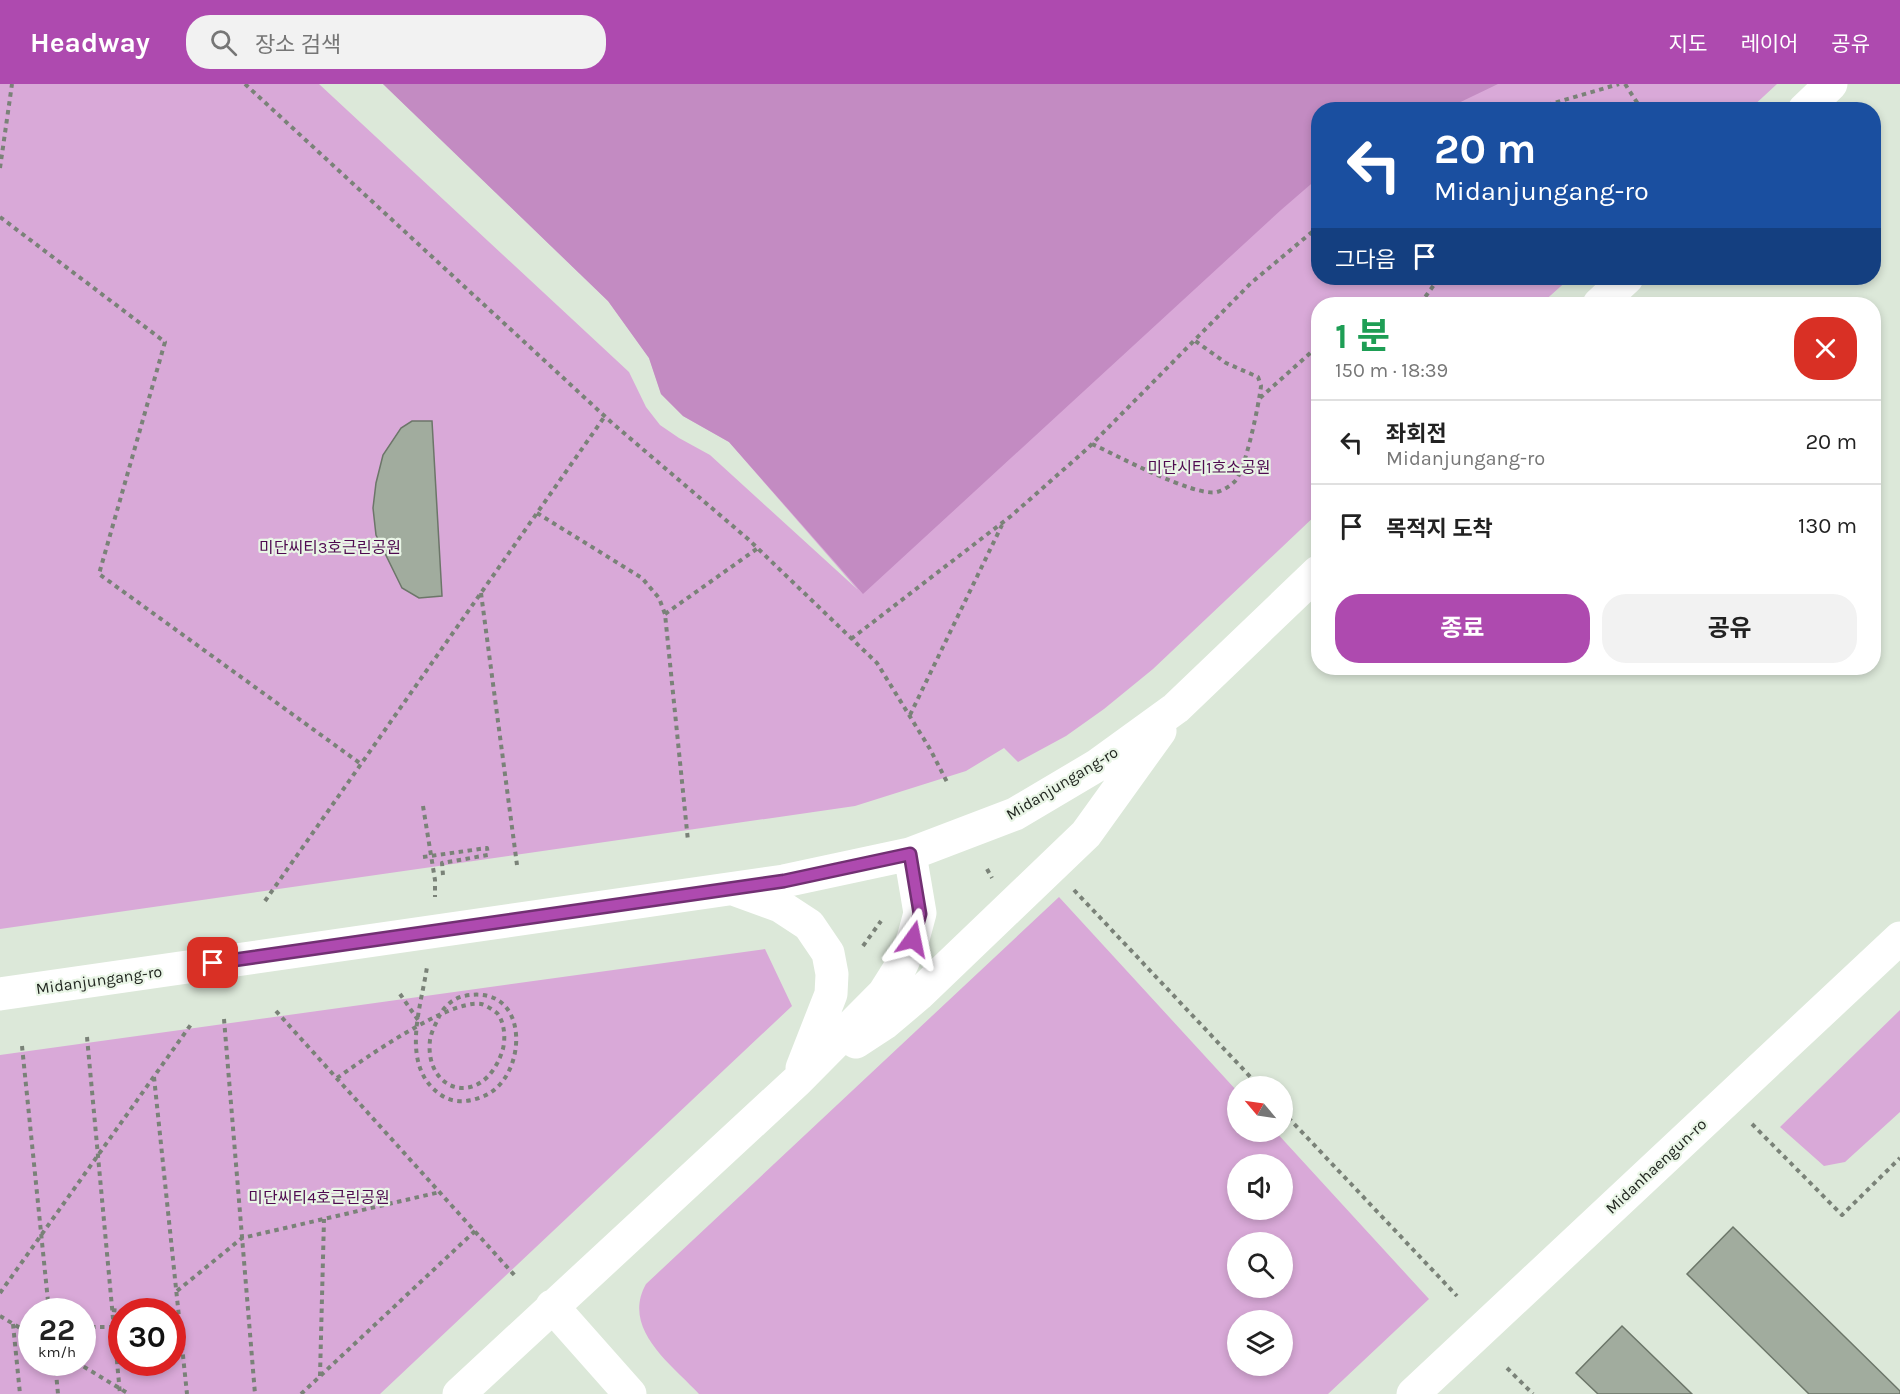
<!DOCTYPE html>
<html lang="ko">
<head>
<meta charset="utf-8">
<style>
  :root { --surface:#fff; --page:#f2f2f2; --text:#222; --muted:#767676; --line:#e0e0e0; --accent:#ae4aaf }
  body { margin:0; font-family:Karla,"Noto Sans KR",sans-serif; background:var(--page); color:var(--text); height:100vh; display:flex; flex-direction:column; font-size:22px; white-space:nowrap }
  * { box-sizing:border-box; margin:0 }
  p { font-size:20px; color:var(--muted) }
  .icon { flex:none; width:33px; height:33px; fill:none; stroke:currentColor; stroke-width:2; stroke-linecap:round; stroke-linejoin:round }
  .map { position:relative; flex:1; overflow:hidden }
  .side { position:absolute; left:1311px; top:213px; width:570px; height:378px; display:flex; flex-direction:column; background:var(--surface); border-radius:24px; box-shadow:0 3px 9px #0003 }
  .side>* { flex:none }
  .banner { position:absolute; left:1311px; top:18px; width:570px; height:183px; border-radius:24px; box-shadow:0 3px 9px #0003; background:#1a4fa0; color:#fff; overflow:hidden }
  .needle { width:39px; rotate:299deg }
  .controls { position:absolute; left:1227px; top:992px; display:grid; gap:12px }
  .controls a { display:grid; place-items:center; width:66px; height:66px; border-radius:50%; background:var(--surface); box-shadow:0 3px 9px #0003; font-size:30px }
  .speed { position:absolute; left:18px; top:1214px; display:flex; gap:12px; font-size:30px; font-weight:700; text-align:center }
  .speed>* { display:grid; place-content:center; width:78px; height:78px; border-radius:50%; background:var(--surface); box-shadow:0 3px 9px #0003; line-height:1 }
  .speed small { font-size:15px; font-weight:400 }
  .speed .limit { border:9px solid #d22; background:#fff; color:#111 }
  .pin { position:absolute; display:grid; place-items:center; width:51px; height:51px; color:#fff; margin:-26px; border-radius:12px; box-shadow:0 3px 9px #0006 }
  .me { position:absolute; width:66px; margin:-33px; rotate:12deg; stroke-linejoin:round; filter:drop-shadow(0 0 4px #0008) }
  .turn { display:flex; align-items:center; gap:21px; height:126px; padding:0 24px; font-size:27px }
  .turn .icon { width:78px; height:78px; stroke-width:2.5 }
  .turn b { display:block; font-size:42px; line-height:51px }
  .then { display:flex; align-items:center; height:57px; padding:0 24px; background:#0003; gap:12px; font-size:22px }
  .round { display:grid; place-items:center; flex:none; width:63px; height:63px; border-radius:24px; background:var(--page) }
  .overview { display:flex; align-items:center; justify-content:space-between; height:102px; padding:0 24px }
  h1 { font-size:36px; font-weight:700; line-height:45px; color:#1e9e55 }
  .button { display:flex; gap:12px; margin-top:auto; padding:12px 24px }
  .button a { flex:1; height:69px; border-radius:24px; background:var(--accent); color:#fff; font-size:24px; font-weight:700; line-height:69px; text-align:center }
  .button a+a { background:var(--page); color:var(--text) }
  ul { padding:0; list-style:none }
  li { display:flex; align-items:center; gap:18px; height:84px; padding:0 24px; border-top:2px solid var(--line) }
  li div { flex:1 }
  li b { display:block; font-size:22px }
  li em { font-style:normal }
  header { display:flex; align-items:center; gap:36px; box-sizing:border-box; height:84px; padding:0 30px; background:var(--accent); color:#fff }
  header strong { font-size:28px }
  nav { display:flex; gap:33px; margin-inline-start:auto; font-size:21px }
  .search { width:420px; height:54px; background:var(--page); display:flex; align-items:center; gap:15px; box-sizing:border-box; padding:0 21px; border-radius:24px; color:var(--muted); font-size:22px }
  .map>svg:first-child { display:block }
  .green { fill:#d9a9d8; fill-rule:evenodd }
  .water { fill:#c38bc2 }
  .building { fill:#a1ac9e; stroke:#6c7669; stroke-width:1.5 }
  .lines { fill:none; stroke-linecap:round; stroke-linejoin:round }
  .path { stroke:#7a8278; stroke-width:4; stroke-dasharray:4.5 4.5; stroke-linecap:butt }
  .minor { stroke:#fff; stroke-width:33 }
  .route-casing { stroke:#713072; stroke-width:15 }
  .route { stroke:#ae4aaf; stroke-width:10 }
  .labels { text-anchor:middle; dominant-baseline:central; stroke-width:4.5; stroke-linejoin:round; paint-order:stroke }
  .park-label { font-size:16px; fill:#4f0a50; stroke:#e9f5e6 }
  .street-label { font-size:16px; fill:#20251f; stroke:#e9f5e6 }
</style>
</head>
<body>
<header>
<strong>Headway</strong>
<div class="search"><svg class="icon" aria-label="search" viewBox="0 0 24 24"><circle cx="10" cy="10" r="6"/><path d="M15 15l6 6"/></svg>장소 검색</div>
<nav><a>지도</a><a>레이어</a><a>공유</a></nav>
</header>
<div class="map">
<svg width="1900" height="1310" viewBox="0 0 1900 1310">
  <rect width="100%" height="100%" fill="#dce8d9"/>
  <!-- green -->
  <path class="green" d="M0 0H319L629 288 646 323 660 341 679 354 710 371 857 505 729 358 683 332 661 310 649 274 608 217 383 0H1777L1750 25 1318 26V194H1570L1541 220H1318V429L1153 585 1104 625 1066 652 1018 678 1004 664 966 687 855 722 0 845Z
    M1059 813 1237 1007 1238 1047H1275L1429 1215 1328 1310H699C671 1280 621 1245 646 1200ZM1238 1080H1282V1125H1238ZM1238 1158H1282V1203H1238ZM1238 1236H1282V1281H1238Z
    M765 865 792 922 380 1310H0V971ZM32 1227H82V1278H32ZM122 1227H172V1278H122Z
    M1900 926V1028L1845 1078 1824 1082 1780 1043Z"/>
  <!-- water -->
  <path class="water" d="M383 0H1498L1446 25 1318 26V94L1281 126 863 510 729 358 683 332 661 310 649 274 608 217Z"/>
  <!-- building -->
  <path class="building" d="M412 337H432L442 512 419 514 402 504 376 451 373 424 376 399 383 371 401 344Z
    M1733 1143 1900 1307V1310H1809L1687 1190Z
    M1622 1242 1692 1310H1598L1576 1289Z"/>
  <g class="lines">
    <!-- path -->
    <path class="path" d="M245 0 611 338 748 455 877 579 930 665 948 700
      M1625 0 1642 26
      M1530 26 1619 0
      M0 84 12 0
      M0 133 165 258 99 490 361 680
      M1420 220 1439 194
      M1260 314 1318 262
      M1092 360C1116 371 1194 413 1217 408 1224 406 1232 401 1236 396 1246 383 1259 320 1261 302L1258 293 1226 279 1194 256
      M537 429 642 494 659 514 665 530 688 757
      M481 509 517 781
      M665 530 758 464
      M851 555 1011 432 1088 364 1251 199 1318 143
      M910 631 1002 441
      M423 722 435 796V813
      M423 773 487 764 488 771 442 779 443 791
      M987 785 992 794
      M1074 806 1259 1002
      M265 817 605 332
      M863 862 881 837
      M400 910 418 936
      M276 927 517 1194
      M224 935 255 1310
      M87 953 120 1310
      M22 962 49 1227
      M154 993 187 1310
      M337 994C364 975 449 915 481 920 486 921 493 926 497 929 505 938 506 957 502 968 482 1026 424 1008 430 956 431 949 435 941 438 935 442 924 453 914 464 912 532 898 528 994 484 1012 470 1018 454 1020 441 1011 399 982 421 924 427 883
      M1282 1027 1457 1212
      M1752 1040 1842 1131 1900 1074
      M177 1207 242 1154 440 1108
      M0 1209 192 939
      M112 1226 122 1227
      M0 1232 32 1251
      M13 1240 20 1310
      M82 1243H113
      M55 1278 58 1310
      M76 1278 129 1310
      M1507 1284 1533 1310
      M320 1292 324 1135
      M301 1310 475 1147"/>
    <!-- minor -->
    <path class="minor" d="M1804 26 1831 0
      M1599 220 1627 194
      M736 806 780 822 809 841 828 869 832 890 831 910 802 984
      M0 910 784 797 910 770 1015 730 1096 682 1176 624 1318 488
      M856 958 885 939 918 911 1086 750 1160 647
      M552 1222 630 1310
      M459 1310 797 997 884 909 901 882 913 855 920 829 910 770
      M1413 1310 1900 854"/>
  </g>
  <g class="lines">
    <defs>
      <path id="route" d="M213 879 784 797 910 770 920 830 913 855"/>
    </defs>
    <!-- route casing -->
    <use href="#route" class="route-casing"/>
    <!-- route -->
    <use href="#route" class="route"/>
  </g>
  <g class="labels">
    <!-- park labels -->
    <g class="park-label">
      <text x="1209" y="383">미단시티1호소공원</text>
      <text x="330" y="463">미단씨티3호근린공원</text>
      <text x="319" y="1113">미단씨티4호근린공원</text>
    </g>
    <!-- street labels -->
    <g class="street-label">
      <text transform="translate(1062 699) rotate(-31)">Midanjungang-ro</text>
      <text transform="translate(99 896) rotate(-8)">Midanjungang-ro</text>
      <text transform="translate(1656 1082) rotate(-43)">Midanhaengun-ro</text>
    </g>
  </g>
</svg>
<div class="controls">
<a><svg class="needle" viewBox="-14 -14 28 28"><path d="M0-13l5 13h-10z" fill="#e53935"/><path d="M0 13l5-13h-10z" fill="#767676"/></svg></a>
<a><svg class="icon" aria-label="sound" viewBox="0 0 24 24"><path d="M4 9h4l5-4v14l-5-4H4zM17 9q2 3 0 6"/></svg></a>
<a><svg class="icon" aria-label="search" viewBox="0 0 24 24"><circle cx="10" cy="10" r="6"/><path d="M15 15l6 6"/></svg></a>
<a><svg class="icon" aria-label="layers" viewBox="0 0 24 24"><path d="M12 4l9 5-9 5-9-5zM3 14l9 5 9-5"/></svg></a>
</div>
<div class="speed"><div>22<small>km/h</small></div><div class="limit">30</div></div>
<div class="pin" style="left:213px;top:879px;background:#d93025"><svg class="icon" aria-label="arrive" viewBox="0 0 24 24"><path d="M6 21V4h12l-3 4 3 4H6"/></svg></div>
<svg class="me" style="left:913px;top:855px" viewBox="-20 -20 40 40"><path d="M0-17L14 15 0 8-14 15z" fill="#ae4aaf" stroke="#fff" stroke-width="4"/></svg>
<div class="banner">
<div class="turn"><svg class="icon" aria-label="left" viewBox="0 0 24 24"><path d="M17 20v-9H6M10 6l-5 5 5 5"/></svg><div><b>20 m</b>Midanjungang-ro</div></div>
<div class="then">그다음<svg class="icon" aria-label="arrive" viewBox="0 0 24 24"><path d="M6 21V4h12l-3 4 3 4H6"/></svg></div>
</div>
<section class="side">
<div class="overview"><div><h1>1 분</h1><p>150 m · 18:39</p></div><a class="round" style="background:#d93025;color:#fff"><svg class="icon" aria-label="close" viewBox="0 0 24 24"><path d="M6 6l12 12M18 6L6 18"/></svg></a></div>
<ul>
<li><svg class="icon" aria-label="left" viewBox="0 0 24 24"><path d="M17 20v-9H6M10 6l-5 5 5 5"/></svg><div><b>좌회전</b><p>Midanjungang-ro</p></div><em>20 m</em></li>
<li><svg class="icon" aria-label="arrive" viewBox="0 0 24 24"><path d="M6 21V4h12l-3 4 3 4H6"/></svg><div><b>목적지 도착</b></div><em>130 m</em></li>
</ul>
<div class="button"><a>종료</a><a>공유</a></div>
</section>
</div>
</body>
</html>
